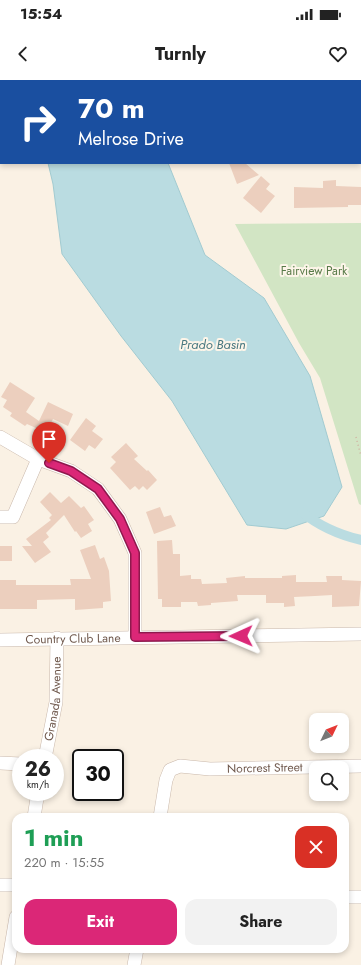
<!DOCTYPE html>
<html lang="en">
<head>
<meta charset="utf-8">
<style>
  :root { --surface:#fff; --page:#f2f2f2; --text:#222; --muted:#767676; --accent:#db2777 }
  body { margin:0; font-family:Jost,sans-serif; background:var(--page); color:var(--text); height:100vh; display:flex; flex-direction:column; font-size:15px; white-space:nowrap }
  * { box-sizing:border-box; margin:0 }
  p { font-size:13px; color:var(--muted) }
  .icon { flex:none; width:22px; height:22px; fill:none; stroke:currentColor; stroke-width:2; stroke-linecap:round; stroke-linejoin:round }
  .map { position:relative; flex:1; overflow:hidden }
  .panel { position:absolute; left:12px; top:733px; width:337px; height:140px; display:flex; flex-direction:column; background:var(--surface); border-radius:12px; box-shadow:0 2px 6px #0003 }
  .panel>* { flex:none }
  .top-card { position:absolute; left:0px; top:0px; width:361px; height:84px; box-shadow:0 2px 6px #0003; background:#1a4fa0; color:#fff; overflow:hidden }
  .needle { width:26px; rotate:47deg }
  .fabs { position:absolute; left:309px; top:633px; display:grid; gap:8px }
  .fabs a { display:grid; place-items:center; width:40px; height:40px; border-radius:8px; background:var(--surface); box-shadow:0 2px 6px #0003; font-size:20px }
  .speed { position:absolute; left:12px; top:669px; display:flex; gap:8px; font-size:20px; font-weight:700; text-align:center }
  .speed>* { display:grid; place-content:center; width:52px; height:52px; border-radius:50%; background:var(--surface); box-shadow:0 2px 6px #0003; line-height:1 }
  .speed small { font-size:10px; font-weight:400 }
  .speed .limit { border:2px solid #111; border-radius:6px; background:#fff; color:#111 }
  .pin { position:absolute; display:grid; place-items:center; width:34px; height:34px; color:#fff; margin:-41px -17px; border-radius:50% 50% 50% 0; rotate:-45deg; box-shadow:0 0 4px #0007 }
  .pin .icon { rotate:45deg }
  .me { position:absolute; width:44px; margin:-22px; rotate:269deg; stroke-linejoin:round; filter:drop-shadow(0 0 3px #0008) }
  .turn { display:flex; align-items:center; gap:14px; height:84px; padding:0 12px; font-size:18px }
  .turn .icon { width:52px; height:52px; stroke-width:2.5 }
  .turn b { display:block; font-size:28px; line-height:34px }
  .round { display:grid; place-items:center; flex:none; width:42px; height:42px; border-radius:12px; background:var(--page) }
  .headline { display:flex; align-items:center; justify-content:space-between; height:68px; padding:0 12px }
  h1 { font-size:24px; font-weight:700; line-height:30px; color:#1e9e55 }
  .primary-button { display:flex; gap:8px; margin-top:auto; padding:8px 12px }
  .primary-button a { flex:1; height:46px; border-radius:12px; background:var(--accent); color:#fff; font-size:16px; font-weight:700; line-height:46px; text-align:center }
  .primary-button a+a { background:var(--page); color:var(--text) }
  .status { display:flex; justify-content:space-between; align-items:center; height:28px; padding:0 20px; background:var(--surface); direction:ltr }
  .status svg { height:11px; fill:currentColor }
  header { display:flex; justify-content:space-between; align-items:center; height:52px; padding:0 12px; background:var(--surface); font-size:18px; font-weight:700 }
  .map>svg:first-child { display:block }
  .green { fill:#d2e5c4 }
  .water { fill:#badce1; stroke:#a2cbd1 }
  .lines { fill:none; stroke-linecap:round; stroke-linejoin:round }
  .canal { stroke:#badce1; stroke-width:10 }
  .building { fill:#eccfbe }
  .minor-casing { stroke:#c9b8ab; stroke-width:14 }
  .path { stroke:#d0b3a2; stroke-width:1.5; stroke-dasharray:1 3; stroke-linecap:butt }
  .minor { stroke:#fff; stroke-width:13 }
  .route-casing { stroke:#8e194d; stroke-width:10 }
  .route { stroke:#db2777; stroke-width:7 }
  .labels { text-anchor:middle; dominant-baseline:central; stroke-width:4; stroke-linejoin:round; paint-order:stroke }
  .park-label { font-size:12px; fill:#587a48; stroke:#fdf5e9 }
  .street-label { font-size:12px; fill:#6f584c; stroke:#fdf5e9 }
  .water-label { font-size:13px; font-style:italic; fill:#487880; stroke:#fdf5e9 }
</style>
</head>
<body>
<div class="status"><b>15:54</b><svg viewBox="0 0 49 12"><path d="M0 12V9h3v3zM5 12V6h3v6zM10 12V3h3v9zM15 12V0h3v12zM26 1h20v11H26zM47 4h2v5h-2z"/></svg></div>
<header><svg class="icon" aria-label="back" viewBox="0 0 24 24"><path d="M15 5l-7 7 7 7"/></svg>Turnly<svg class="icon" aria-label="heart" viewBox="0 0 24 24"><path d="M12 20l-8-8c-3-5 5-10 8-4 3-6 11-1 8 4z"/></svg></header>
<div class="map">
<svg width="361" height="885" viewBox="0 0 361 885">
  <rect width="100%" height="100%" fill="#faf1e4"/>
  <!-- green -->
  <path class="green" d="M361 143V425L359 424 320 298 299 263 235 144Z"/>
  <!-- water -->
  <path class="water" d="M0 0H149V1H1Z
    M48 83H168L205 175 264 218 310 296 342 407 324 436 286 449 247 445 172 321 121 256 62 174 53 104Z"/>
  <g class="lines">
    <!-- canal -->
    <path class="canal" d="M302 432C319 446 340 455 361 460"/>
  </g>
  <!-- building -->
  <path class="building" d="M229 83H245L259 95 237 104Z
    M261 96 270 104 266 109 275 116 261 133 243 118Z
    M336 100V106L361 107V125H348V127L294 128V107L323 108V101Z
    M10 302 35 318 26 332 39 341 48 322 73 334 68 346 53 339 49 347 56 352 54 356 27 344 25 346 10 336 12 333 3 327 7 320 1 317Z
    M86 338 96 346 92 351 103 359 95 369 89 365 85 371 70 360Z
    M126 363 138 376 134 379 147 391 148 390 157 400 147 410 143 406 139 410 135 406 130 410 110 388 116 382 111 377Z
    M50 412 61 423 69 416 81 428 84 426 94 440 88 444 92 451 81 458 76 451 75 452 64 435 46 453 49 457 43 462 51 472 35 483 22 466H32L26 459 51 440 49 438 52 435 40 422Z
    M160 427 164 437 171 435 176 446 154 454 146 432Z
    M172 460 173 474H180V496L191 495V499H201L202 504 227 503 226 498 245 496V498H282V496L296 495V502H327L326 496H342V500L361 501 359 526 332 527V515L315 516 294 517 295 526 284 527V523H266V515H237L238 521 211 523V525L198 526 197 522H181V527H162V519H158L157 461Z
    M95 465 100 479 104 477 109 491 111 521 103 522V528L75 530V519L37 520V529H0V500H16V505H71L70 499H91L80 470Z
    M0 466H12V481H0Z"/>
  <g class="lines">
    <defs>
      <g id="minor">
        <path d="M266 0V1"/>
        <path d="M360 77H361"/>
        <path d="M0 357 38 379 71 391 98 409 120 439 135 473V557"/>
        <path d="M0 437H13L38 379"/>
        <path id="s1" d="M0 560 361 554"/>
        <path id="s2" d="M45 678 56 622 57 558"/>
        <path d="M0 683 21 684"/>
        <path d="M34 737 38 712"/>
        <path id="s3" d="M160 737 166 700 170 690 180 686 210 689 361 686"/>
        <path d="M0 805H16"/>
        <path d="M345 817H361"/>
        <path d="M8 885 16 837"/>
        <path d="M134 885 137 869"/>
      </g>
    </defs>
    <!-- minor casing -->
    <use href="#minor" class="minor-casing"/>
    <!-- path -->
    <path class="path" d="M356 357 361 376"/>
    <!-- minor -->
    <use href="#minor" class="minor"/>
  </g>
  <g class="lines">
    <defs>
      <path id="route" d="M49 383 71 391 98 409 120 439 135 473V557L241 556"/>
    </defs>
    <!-- route casing -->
    <use href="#route" class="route-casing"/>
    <!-- route -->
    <use href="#route" class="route"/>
  </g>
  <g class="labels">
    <!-- park labels -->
    <g class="park-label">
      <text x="314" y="191">Fairview Park</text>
    </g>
    <!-- street labels -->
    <g class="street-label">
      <text stroke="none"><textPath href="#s1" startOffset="73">Country Club Lane</textPath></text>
      <text stroke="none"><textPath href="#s2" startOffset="60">Granada Avenue</textPath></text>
      <text stroke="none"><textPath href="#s3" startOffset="144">Norcrest Street</textPath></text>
    </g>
    <!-- water labels -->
    <g class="water-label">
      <text x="213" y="264">Prado Basin</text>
    </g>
  </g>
</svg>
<div class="fabs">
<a><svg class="needle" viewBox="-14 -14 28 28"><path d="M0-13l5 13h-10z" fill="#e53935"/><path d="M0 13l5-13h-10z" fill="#767676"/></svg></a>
<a><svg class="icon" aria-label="search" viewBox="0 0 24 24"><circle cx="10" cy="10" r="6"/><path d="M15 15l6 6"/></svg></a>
</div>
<div class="speed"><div>26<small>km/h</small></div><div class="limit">30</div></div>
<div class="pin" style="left:49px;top:383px;background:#d93025"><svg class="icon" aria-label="arrive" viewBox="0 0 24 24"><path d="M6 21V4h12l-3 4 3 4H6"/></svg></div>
<svg class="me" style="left:241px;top:556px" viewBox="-20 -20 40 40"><path d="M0-17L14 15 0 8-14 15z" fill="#db2777" stroke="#fff" stroke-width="4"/></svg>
<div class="top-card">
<div class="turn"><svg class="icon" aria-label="right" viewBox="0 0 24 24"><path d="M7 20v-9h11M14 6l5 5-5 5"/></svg><div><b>70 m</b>Melrose Drive</div></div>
</div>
<section class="panel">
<div class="headline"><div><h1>1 min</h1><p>220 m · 15:55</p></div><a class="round" style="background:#d93025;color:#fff"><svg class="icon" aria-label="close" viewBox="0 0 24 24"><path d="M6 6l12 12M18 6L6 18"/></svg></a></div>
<div class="primary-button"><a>Exit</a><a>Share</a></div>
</section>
</div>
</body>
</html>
